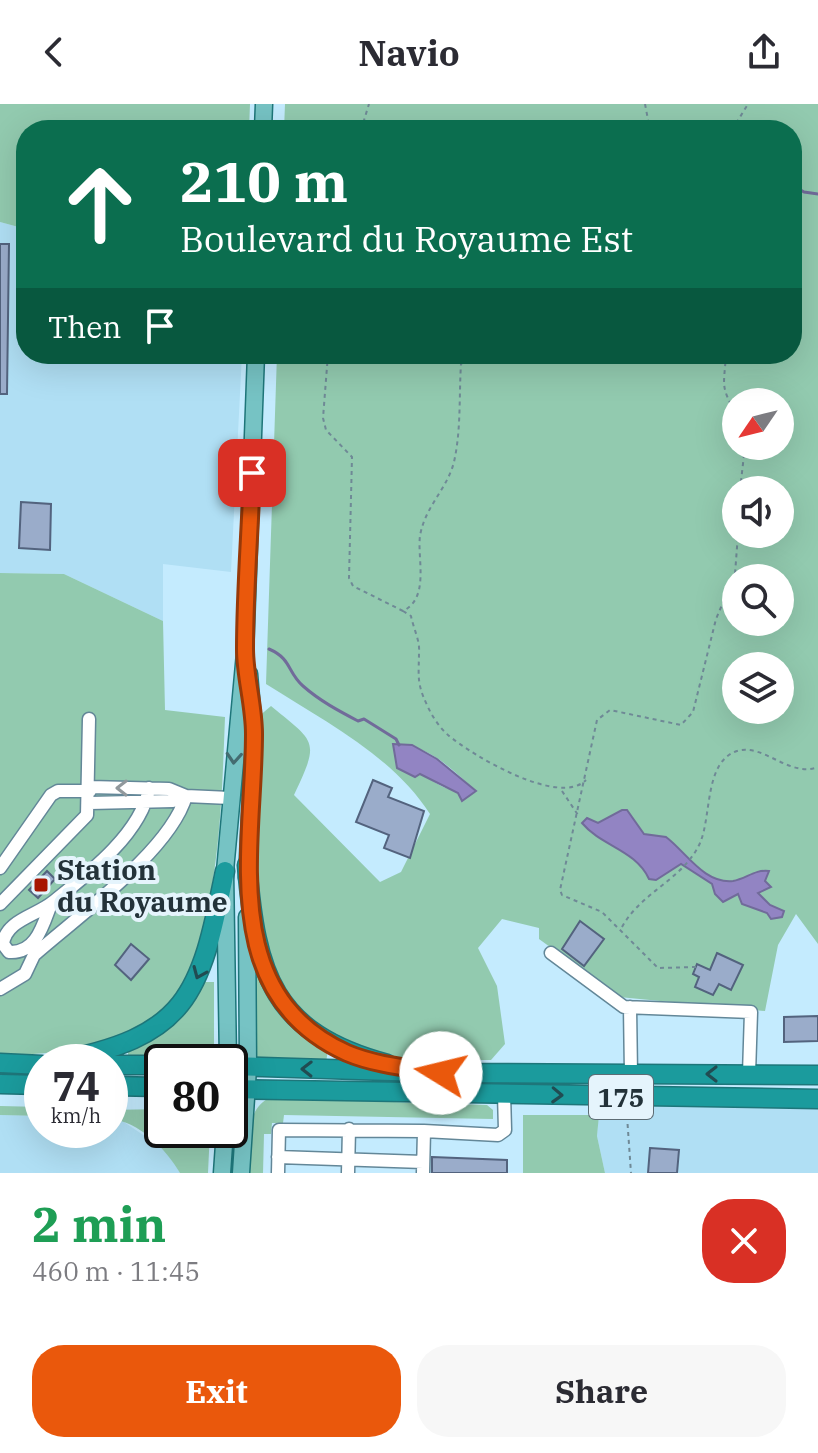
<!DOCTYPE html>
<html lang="en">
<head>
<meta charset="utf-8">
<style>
  :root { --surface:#fff; --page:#f7f7f7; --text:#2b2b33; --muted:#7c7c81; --accent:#ea580c }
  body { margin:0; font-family:"IBM Plex Serif",serif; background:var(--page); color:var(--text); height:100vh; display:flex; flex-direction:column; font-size:30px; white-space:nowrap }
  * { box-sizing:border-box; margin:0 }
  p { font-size:26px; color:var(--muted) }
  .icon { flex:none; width:44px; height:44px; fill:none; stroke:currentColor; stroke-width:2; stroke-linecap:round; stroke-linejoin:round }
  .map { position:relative; height:1069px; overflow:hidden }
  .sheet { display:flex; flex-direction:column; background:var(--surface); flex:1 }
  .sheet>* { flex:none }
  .banner { position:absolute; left:16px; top:16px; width:786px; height:244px; border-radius:32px; box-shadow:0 8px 32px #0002; background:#0b6e4f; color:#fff; overflow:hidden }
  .needle { width:52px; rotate:235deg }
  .buttons { position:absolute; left:722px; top:284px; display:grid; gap:16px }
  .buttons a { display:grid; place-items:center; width:72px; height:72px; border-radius:50%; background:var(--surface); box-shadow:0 8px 32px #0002; font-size:40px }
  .speed { position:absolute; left:24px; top:940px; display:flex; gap:16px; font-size:40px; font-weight:700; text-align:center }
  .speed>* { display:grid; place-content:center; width:104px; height:104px; border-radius:50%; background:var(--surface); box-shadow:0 8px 32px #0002; line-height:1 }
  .speed small { font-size:20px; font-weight:400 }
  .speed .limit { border:4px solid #111; border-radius:12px; background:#fff; color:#111 }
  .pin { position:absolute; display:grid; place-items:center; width:68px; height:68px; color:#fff; margin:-34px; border-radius:16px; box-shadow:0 4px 12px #0006 }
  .me { position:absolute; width:88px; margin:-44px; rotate:279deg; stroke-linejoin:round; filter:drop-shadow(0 0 6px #0008) }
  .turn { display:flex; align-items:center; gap:28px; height:168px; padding:0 32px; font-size:36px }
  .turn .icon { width:104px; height:104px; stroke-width:2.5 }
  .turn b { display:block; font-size:56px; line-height:68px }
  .then { display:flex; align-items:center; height:76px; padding:0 32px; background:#0003; gap:16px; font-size:30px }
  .round { display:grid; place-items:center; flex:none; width:84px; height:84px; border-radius:32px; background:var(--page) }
  .overview { display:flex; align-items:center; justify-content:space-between; height:136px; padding:0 32px }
  h1 { font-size:48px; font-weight:700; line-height:60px; color:#1e9e55 }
  .action { display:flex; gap:16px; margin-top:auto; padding:16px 32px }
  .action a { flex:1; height:92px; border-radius:32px; background:var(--accent); color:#fff; font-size:32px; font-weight:700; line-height:92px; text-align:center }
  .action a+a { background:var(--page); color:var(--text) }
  header { display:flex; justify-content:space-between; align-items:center; height:104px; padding:0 32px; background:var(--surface); font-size:36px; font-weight:700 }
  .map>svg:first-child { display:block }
  .built { fill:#b0dff4 }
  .green { fill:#92caaf; fill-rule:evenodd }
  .water { fill:#9284c3; stroke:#716b9a; stroke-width:2 }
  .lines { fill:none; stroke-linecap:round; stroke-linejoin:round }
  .stream { stroke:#716b9a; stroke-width:3 }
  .building { fill:#9aacca; stroke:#53637e; stroke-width:2 }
  .minor-casing { stroke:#638798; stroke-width:15 }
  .major-casing { stroke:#1e767a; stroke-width:19 }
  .highway-casing { stroke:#1e767a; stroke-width:21 }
  .path { stroke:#6f8996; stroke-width:2; stroke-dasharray:4 4; stroke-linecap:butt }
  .minor { stroke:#fff; stroke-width:12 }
  .major { stroke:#76c3c4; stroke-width:16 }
  .highway { stroke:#1b9b9d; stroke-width:18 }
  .oneway { stroke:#446c71 }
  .oneway2 { stroke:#91989c }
  .oneway3 { stroke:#214c52 }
  .route-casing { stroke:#983908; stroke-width:20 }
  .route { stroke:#ea580c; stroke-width:14 }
  .poi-dot { fill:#a71501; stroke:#e5f4fc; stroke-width:3 }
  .labels { text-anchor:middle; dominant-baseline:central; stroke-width:8; stroke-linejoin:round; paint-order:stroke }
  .shield { fill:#e5f4fc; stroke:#5d6c74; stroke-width:2 }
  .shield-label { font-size:26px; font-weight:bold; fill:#233239 }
  .poi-label { font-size:28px; font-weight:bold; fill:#233239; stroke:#e5f4fc; text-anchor:start }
</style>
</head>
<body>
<header><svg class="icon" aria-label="back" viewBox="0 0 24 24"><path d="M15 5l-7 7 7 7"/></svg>Navio<svg class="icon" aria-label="share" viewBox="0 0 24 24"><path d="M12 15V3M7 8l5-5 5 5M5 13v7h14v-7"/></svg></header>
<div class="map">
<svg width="818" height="1069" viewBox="0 0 818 1069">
  <rect width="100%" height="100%" fill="#c4ebfe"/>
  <!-- built -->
  <path class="built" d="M0 118 26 125V250H242L231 468 163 460V517L64 470 0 469Z
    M600 993 818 995V1069H605L597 1032Z
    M0 1011 42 1012V1026H110V1015L121 1016 167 1047 180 1069H0Z"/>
  <!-- green -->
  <path class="green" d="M0 0H250L249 26H26V125L0 118Z
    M285 0H818V840L796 810 778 841 765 907 619 893 539 835V824L502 815 478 844 497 882 505 940 491 956C452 956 408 959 370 948 345 941 308 925 292 903 237 827 257 702 258 613L271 602C316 639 320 636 294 691L380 778 401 768 430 710C392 651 324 617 266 580L277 250H792V26H284ZM736 298H780V342H736ZM736 386H780V430H736ZM736 474H780V518H736ZM736 562H780V606H736ZM399 641C429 641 456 668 476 688 440 691 419 669 399 641Z
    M0 469 64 470 163 517 165 606 225 613C222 693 220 770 197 848 193 861 191 878 185 889 156 940 52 952 0 951Z
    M250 873H261L328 945 326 959 248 957Z
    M203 878H214V956L128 954V943Z
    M269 994 487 1001 493 1006V1015L284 1011 283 1019H272L271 1030H264L263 1069H250C250 1042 243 1008 269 994Z
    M0 1002 42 1003V1012L0 1011Z
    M162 1005V1026H210L208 1069H180C167 1046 139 1017 110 1015V1006Z
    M523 1011H599L597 1032 605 1069H523Z"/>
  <!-- water -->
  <path class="water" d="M393 640 412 641 437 655 476 687 462 697 458 689 420 670 415 673 397 664Z
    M622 706H627L644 730 666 733C686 748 704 780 733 777 746 775 755 765 769 767L765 777 771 783 758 789 770 801 784 807 782 813 771 815 767 809 742 800 738 790 723 798 715 790 712 780 681 760 656 776 649 775C636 746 601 742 582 719L587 714 598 719Z"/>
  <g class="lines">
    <!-- stream -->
    <path class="stream" d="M757 24 759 26
      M792 81 804 88 818 90
      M269 545C292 555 287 568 303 582 320 597 339 607 358 617L364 615 396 635 399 641"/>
  </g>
  <!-- building -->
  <path class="building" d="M0 140H9L7 290H0Z
    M21 398 51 400 50 446 19 444Z
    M373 676 392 684 388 693 424 707 410 754 384 744 389 731 356 718Z
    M47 767 55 775 38 794 29 786Z
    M580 817 604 835 584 862 562 845Z
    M131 840 149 855 131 876 115 861Z
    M717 849 743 861 731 886 719 880 713 891 695 883 699 873 693 870 697 860 710 866Z
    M818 912V937L784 938V913Z
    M650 1044 679 1046 677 1069H648Z
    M432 1053 507 1056V1069H432Z"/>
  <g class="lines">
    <defs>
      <path id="minor" d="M90 683 169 685 186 692 173 697 90 699
        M0 764 51 691 58 687H90
        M0 800 87 711 89 615
        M51 800C43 821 36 850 9 848L3 840C6 816 36 812 53 798 87 771 142 729 149 684
        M551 849 624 903 751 908 749 970
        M0 885 25 870 34 851C78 812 170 747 186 692L230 694
        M630 903 631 970
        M278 1053 423 1058
        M278 1069 279 1026 424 1027
        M348 1069 349 1025
        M423 1069 424 1027 498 1031 505 1026 504 990"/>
      <path id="major" d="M263 26 264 0
        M247 774 254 629 249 570
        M228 958 225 767 245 549 256 250
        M222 1069 225 1026
        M241 1069 248 964 247 813"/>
      <path id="highway" d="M247 761C256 870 272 929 387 960
        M53 958C188 933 200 892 225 767
        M0 959 42 961
        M110 961H162
        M230 962 455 969 818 971
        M0 980 42 981
        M110 982 162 983
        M230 985 818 995"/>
    </defs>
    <!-- minor casing -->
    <use href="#minor" class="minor-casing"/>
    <!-- major casing -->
    <use href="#major" class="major-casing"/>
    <!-- highway casing -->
    <use href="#highway" class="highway-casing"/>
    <!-- path -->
    <path class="path" d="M645 0 650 26
      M361 26 369 0
      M732 26 748 0
      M328 250 323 314 326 326 352 353 349 474 353 482 403 507C430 494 417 454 420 432 425 401 450 383 455 353 461 323 459 291 461 260L475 250
      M726 250C724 283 720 281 736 310
      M740 386 745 342
      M403 507 411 512C413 523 420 537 419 547 419 571 416 578 427 601 432 612 439 623 448 631 473 652 559 703 586 676
      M562 687 578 711
      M622 823C641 788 684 775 700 739 712 711 704 658 737 647 764 639 789 674 818 663
      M696 863 658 864 602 808 562 791 560 786 597 616 610 606 681 621 693 608 716 515 735 470 738 430
      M627 1012 631 1069"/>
    <!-- minor -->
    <use href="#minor" class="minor"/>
    <!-- major -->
    <use href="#major" class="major"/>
    <!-- highway -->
    <use href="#highway" class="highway"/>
  </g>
  <!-- one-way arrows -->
  <defs><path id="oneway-chevron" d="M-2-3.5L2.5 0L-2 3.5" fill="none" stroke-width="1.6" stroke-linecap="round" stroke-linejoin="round" transform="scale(2)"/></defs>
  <use class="oneway" href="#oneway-chevron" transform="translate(234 654) rotate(94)"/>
  <use class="oneway2" href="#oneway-chevron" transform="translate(122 684) rotate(-179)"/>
  <g class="oneway3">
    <use href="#oneway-chevron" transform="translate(199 869) rotate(113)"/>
    <use href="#oneway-chevron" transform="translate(307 965) rotate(-179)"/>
    <use href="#oneway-chevron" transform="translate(712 970) rotate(-180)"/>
    <use href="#oneway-chevron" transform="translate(557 991) rotate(2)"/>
  </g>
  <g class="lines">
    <defs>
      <path id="route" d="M252 369C250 428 245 487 245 545 245 573 254 601 254 630 254 743 216 890 347 949 375 961 410 964 441 969"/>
    </defs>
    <!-- route casing -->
    <use href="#route" class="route-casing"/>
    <!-- route -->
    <use href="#route" class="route"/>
  </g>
  <!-- markers -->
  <rect class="poi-dot" x="33" y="773" width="16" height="16" rx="4"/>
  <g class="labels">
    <!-- shield labels -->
    <rect class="shield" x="589" y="971" width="64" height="44" rx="6"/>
    <g class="shield-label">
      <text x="621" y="993">175</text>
    </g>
    <!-- poi labels -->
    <g class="poi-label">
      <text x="57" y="765">Station<tspan x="57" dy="32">du Royaume</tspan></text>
    </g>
  </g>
</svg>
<div class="buttons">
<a><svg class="needle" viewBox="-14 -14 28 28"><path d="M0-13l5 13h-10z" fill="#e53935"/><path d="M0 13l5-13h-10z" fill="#7c7c81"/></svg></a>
<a><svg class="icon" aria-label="sound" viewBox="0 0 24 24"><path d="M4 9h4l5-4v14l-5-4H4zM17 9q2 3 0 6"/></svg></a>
<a><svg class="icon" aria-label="search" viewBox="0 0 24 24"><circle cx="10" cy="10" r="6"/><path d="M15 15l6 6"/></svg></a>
<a><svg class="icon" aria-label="layers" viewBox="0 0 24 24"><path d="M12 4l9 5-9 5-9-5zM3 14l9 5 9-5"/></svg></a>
</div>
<div class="speed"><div>74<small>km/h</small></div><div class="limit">80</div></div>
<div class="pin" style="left:252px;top:369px;background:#d93025"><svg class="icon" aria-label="arrive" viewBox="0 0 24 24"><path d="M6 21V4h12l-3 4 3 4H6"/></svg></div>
<svg class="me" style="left:441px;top:969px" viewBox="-20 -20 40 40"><circle r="19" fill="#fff"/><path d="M0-13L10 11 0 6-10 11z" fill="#ea580c"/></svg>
<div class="banner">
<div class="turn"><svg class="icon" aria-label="ahead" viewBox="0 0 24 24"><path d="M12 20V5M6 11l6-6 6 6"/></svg><div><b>210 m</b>Boulevard du Royaume Est</div></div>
<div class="then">Then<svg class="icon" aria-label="arrive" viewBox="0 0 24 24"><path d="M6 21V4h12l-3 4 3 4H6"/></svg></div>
</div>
</div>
<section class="sheet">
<div class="overview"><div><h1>2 min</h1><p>460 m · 11:45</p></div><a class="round" style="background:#d93025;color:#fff"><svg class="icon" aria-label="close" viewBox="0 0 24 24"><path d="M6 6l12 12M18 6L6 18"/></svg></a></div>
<div class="action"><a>Exit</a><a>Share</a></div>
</section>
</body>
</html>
